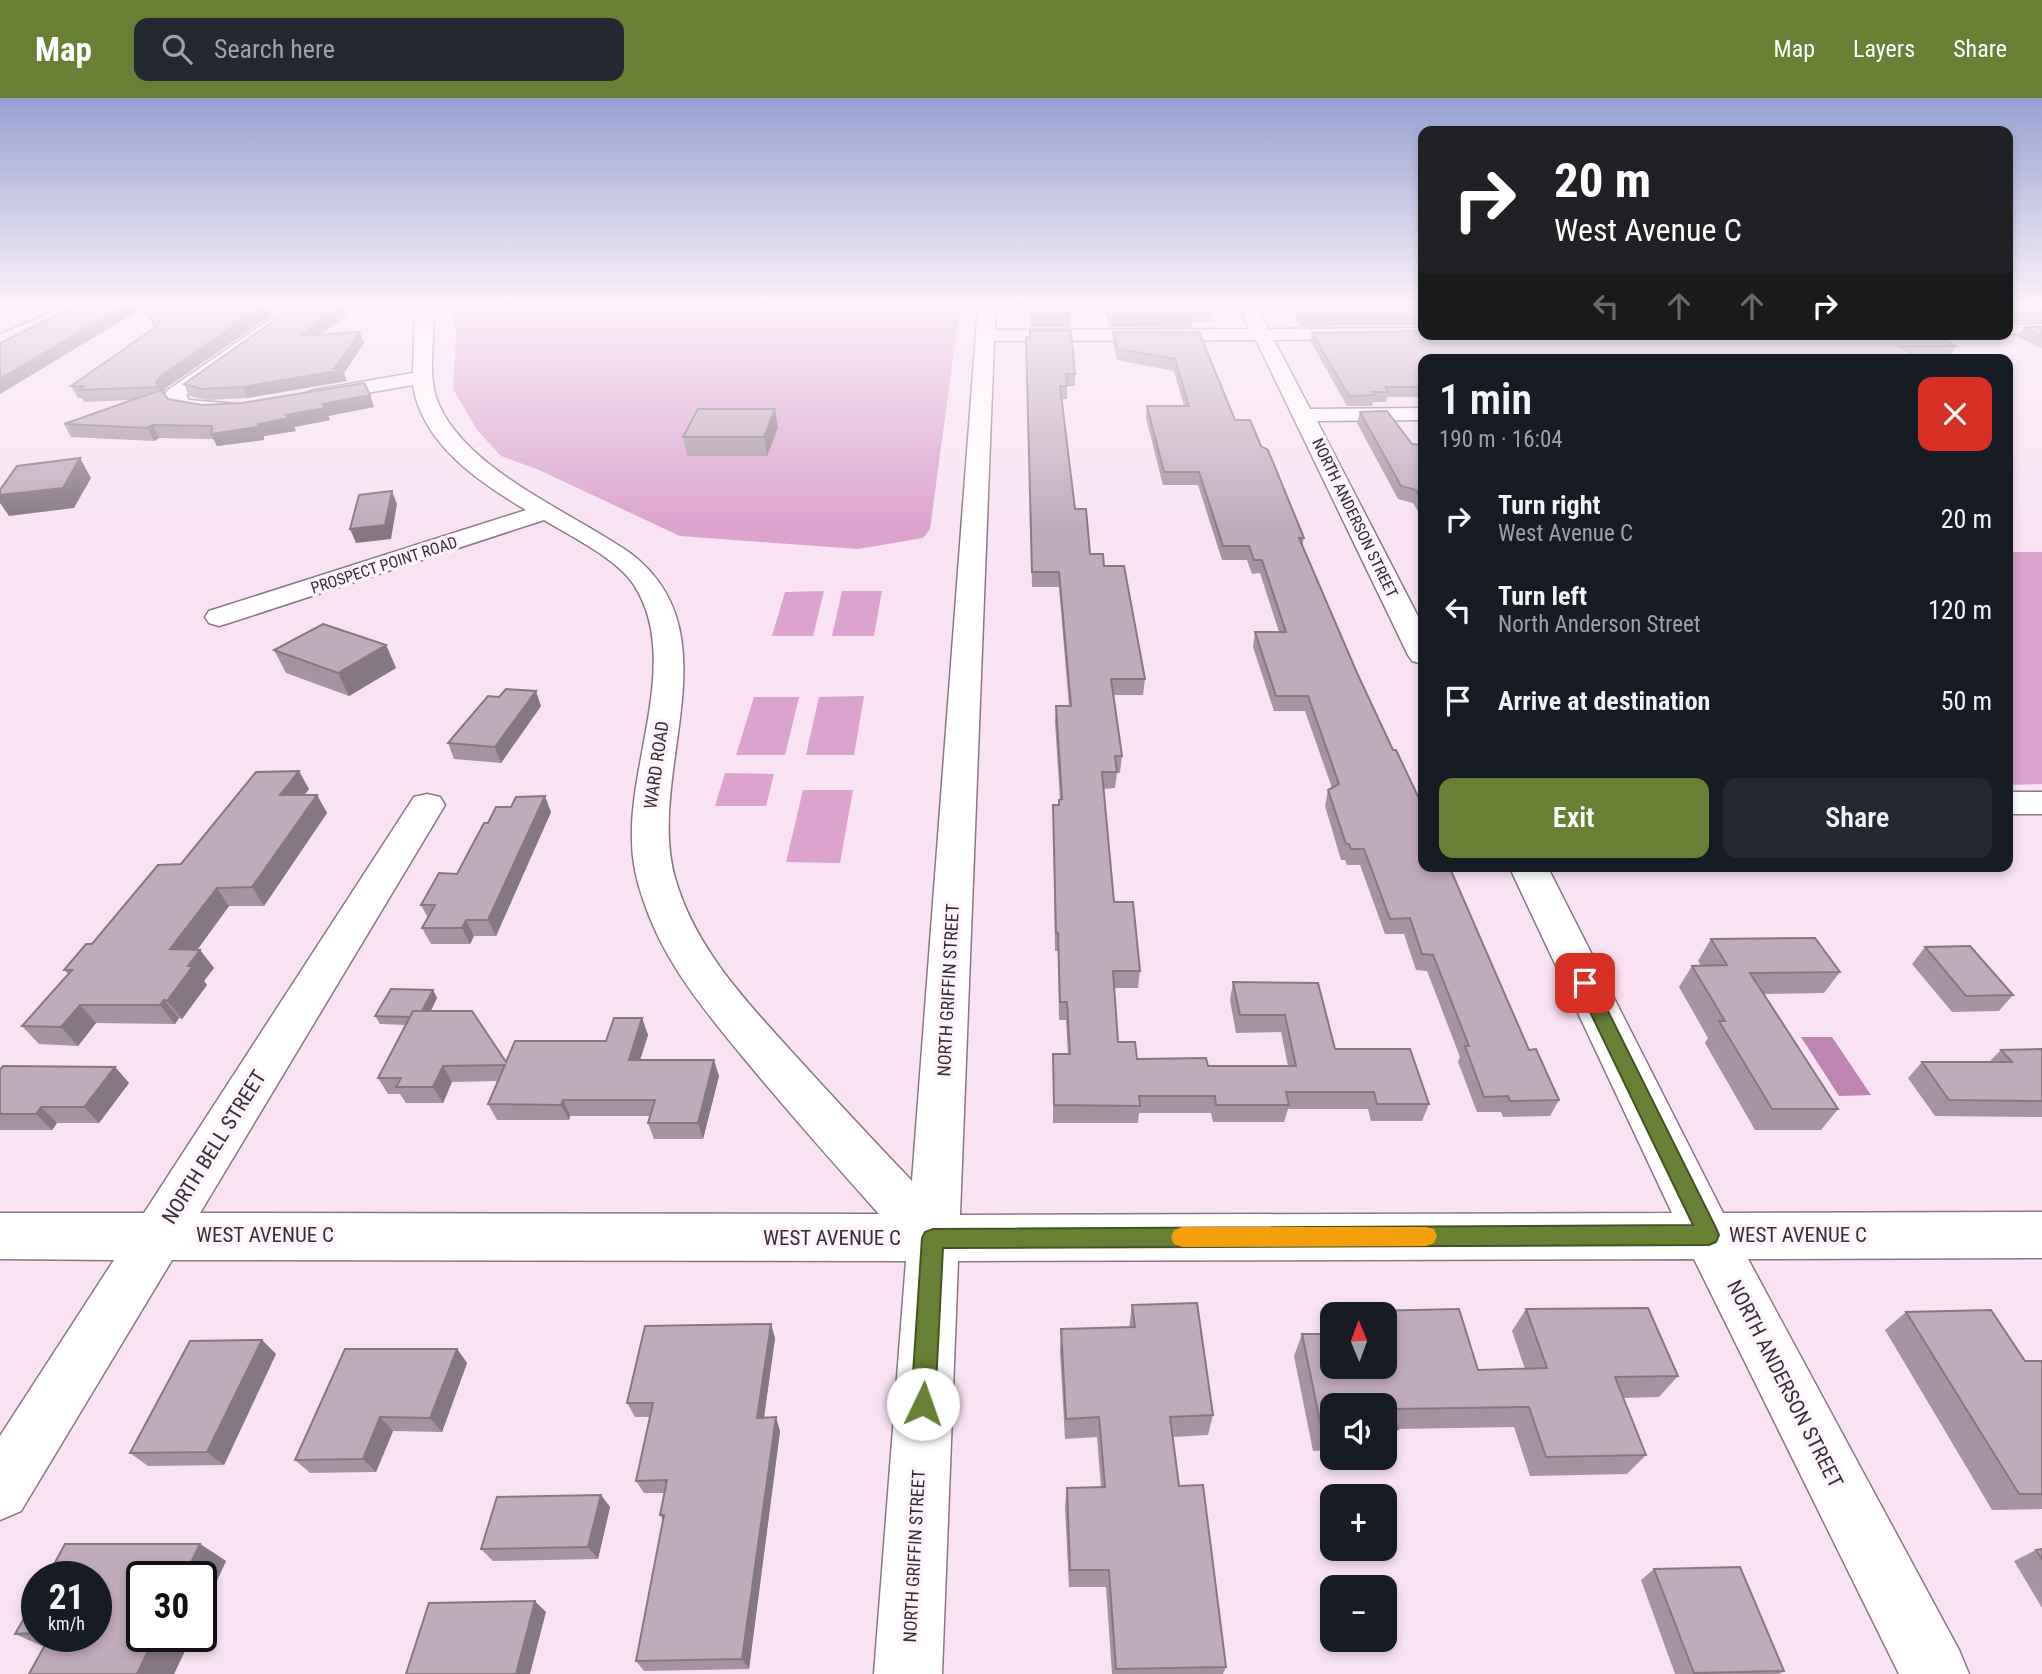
<!DOCTYPE html>
<html lang="en">
<head>
<meta charset="utf-8">
<style>
  :root { --surface:#171b24; --page:#242831; --text:#f1f3f6; --muted:#9ea1a6; --accent:#688033 }
  body { margin:0; font-family:"Roboto Condensed",sans-serif; background:var(--page); color:var(--text); height:100vh; display:flex; flex-direction:column; font-size:26px; white-space:nowrap }
  * { box-sizing:border-box; margin:0 }
  p { font-size:23px; color:var(--muted) }
  .icon { flex:none; width:38px; height:38px; fill:none; stroke:currentColor; stroke-width:2; stroke-linecap:round; stroke-linejoin:round }
  .map { position:relative; flex:1; overflow:hidden }
  .sheet { position:absolute; left:1418px; top:256px; width:595px; height:518px; display:flex; flex-direction:column; background:var(--surface); border-radius:14px; box-shadow:0 4px 10px #0003 }
  .sheet>* { flex:none }
  .guide { position:absolute; left:1418px; top:28px; width:595px; height:214px; border-radius:14px; box-shadow:0 4px 10px #0003; background:#202124; color:#fff; overflow:hidden }
  .needle { width:46px; rotate:359deg }
  .controls { position:absolute; left:1320px; top:1204px; display:grid; gap:14px }
  .controls a { display:grid; place-items:center; width:77px; height:77px; border-radius:14px; background:var(--surface); box-shadow:0 4px 10px #0003; font-size:35px }
  .speed { position:absolute; left:21px; top:1463px; display:flex; gap:14px; font-size:35px; font-weight:700; text-align:center }
  .speed>* { display:grid; place-content:center; width:91px; height:91px; border-radius:50%; background:var(--surface); box-shadow:0 4px 10px #0003; line-height:1 }
  .speed small { font-size:18px; font-weight:400 }
  .speed .limit { border:4px solid #111; border-radius:10px; background:#fff; color:#111 }
  .pin { position:absolute; display:grid; place-items:center; width:60px; height:60px; color:#fff; margin:-30px; border-radius:14px; box-shadow:0 4px 10px #0006 }
  .me { position:absolute; width:77px; margin:-38px; rotate:3deg; stroke-linejoin:round; filter:drop-shadow(0 0 5px #0008) }
  .turn { display:flex; align-items:center; gap:24px; height:147px; padding:0 21px; font-size:32px }
  .turn .icon { width:91px; height:91px; stroke-width:2.5 }
  .turn b { display:block; font-size:49px; line-height:60px }
  .lanes { display:flex; align-items:center; height:66px; padding:0 21px; background:#0003; justify-content:center; gap:35px; direction:ltr }
  .lanes .off { opacity:.35 }
  .round { display:grid; place-items:center; flex:none; width:74px; height:74px; border-radius:14px; background:var(--page) }
  .head { display:flex; align-items:center; justify-content:space-between; height:119px; padding:0 21px }
  h1 { font-size:42px; font-weight:600; line-height:52px }
  .action { display:flex; gap:14px; margin-top:auto; padding:14px 21px }
  .action a { flex:1; height:80px; border-radius:14px; background:var(--accent); color:#fff; font-size:28px; font-weight:600; line-height:80px; text-align:center }
  .action a+a { background:var(--page); color:var(--text) }
  ul { padding:0; list-style:none }
  li { display:flex; align-items:center; gap:21px; height:91px; padding:0 21px }
  li div { flex:1 }
  li b { display:block; font-size:26px }
  li em { font-style:normal }
  header { display:flex; align-items:center; gap:42px; box-sizing:border-box; height:98px; padding:0 35px; background:var(--accent); color:#fff }
  header strong { font-size:33px }
  nav { display:flex; gap:38px; margin-inline-start:auto; font-size:24px }
  .search { width:490px; height:63px; background:var(--page); display:flex; align-items:center; gap:18px; box-sizing:border-box; padding:0 24px; border-radius:14px; color:var(--muted); font-size:26px }
  .map>svg:first-child { display:block }
  .green { fill:#dba3ce }
  .water { fill:#bf84b2 }
  .lines { fill:none; stroke-linecap:round; stroke-linejoin:round }
  .minor-casing { stroke:#8a7785; stroke-width:3 }
  .minor { fill:#fff; fill-rule:evenodd }
  .wall { fill:#a593a1 }
  .shaded-wall { fill:#867883 }
  .building { fill:#c0abbb; stroke:#867883; stroke-width:2 }
  .route { fill:#688033; stroke:#445321; stroke-width:2 }
  .slow { fill:#f59e0b }
  .labels { text-anchor:middle; dominant-baseline:central; stroke-width:7; stroke-linejoin:round; paint-order:stroke }
  .far-street-label { font-size:16px; fill:#372f35; stroke:#fdf5fb }
  .street-label { font-size:18px; fill:#372f35; stroke:#fdf5fb }
  .near-street-label { font-size:21px; fill:#372f35; stroke:#fdf5fb }
</style>
</head>
<body>
<header>
<strong>Map</strong>
<div class="search"><svg class="icon" aria-label="search" viewBox="0 0 24 24"><circle cx="10" cy="10" r="6"/><path d="M15 15l6 6"/></svg>Search here</div>
<nav><a>Map</a><a>Layers</a><a>Share</a></nav>
</header>
<div class="map">
<svg width="2042" height="1576" viewBox="0 0 2042 1576">
  <rect width="100%" height="100%" fill="#f9e3f3"/>
  <!-- green -->
  <path class="green" d="M452 208H960L930 431 923 440 858 451 680 438 539 372 501 358 477 332 453 291 456 236Z
    M2007 454H2042V686L2007 687Z
    M824 493 813 538H772L785 494Z
    M842 493H882L874 538H832Z
    M864 598 854 657H806L819 599Z
    M754 599H799L785 657H736Z
    M725 675 774 676 766 708H715Z
    M803 692H853L840 765 786 764Z"/>
  <!-- water -->
  <path class="water" d="M1801 939H1832L1871 997 1839 998Z"/>
  <g class="lines">
    <defs>
      <path id="minor" d="M68 208H92L89 212 0 249V236Z
        M289 208H309L186 297 189 302 238 306 241 310 238 314 208 317 175 311 165 296 168 292Z
        M415 208H433C436 238 427 270 436 299 460 370 572 414 630 455 737 535 645 674 675 780 695 850 745 902 792 954 832 998 871 1040 912 1083L978 208H996L995 232 1250 231 1239 208H1257L1268 231 1423 230V236H1431L1423 240 1274 242 1310 311 1423 310V322L1317 323 1423 528V566L1412 563 1408 557 1256 242 994 243 960 1117 1672 1115 1509 768H1547L1723 1115 2042 1114V1160L1748 1161 1959 1552 1969 1576H1899L1694 1161 958 1163 942 1576H874L906 1163 172 1162 21 1413 0 1422V1338L114 1162 0 1161V1115H144L414 699 427 696 440 699 445 707 200 1115 879 1116C838 1070 797 1024 757 976 714 924 666 870 644 804 637 785 632 763 632 742 629 662 681 560 634 487 618 461 570 438 544 422L229 525 219 528 209 525 205 519 209 513 526 412C479 384 422 346 413 287L315 304 308 302 305 298 308 294 315 292 413 275Z
        M2042 226V236H2002H2007V227Z
        M2007 694H2042V716H2007Z"/>
    </defs>
    <!-- minor casing -->
    <use href="#minor" class="minor-casing"/>
    <!-- minor -->
    <use href="#minor" class="minor"/>
  </g>
  <!-- wall -->
  <path class="wall" d="M140 208H267L271 217 166 290 163 295 168 301 202 307 370 297 374 309 328 318 330 322 294 329 296 333 264 338V342L217 348 213 341 159 340 154 343 71 339 64 326 132 302 84 304 82 300H78L71 288 154 229Z
    M1030 208 1070 218 1069 229H1030Z
    M1104 208H1210L1213 215 1212 224H1192V229H1109Z
    M1289 208H1423V227L1301 228Z
    M2007 208 2042 209V224H2009L2007 227Z
    M347 217 320 236 364 245 344 275 347 283 247 300 208 302 189 298 184 286Z
    M2023 229H2042V250L2018 239Z
    M1113 234H1199L1235 322 1304 440 1302 448 1357 575 1529 952 1559 1002 1550 1018 1503 1019 1501 1014H1477L1458 964 1460 959 1427 873 1416 872 1404 836H1385L1360 767H1347L1345 762H1341L1325 708 1328 692 1332 690 1305 613H1274L1253 549 1255 534H1279L1260 475 1252 476 1247 462H1222L1198 387H1163L1146 320 1147 308H1184L1174 273 1117 262 1113 245Z
    M1312 235 1509 239 1585 238 1583 236H1935L1956 248 1951 257 1423 261V299H1387L1386 304H1373L1372 308H1347L1311 244Z
    M1026 239 1075 276V288H1067V301H1061L1075 411 1090 456 1104 468 1145 581 1143 597H1113L1122 658 1120 675H1117L1115 690 1104 691 1114 804 1140 873 1138 890H1114L1118 944 1137 961 1208 968H1288L1281 934 1236 935 1230 902 1233 884 1318 885 1335 951 1429 1006 1422 1023H1371L1368 1011H1288L1284 1024H1213L1211 1015H1139L1138 1025H1053V956H1068L1066 922H1059L1058 853H1055L1053 707H1058L1060 702 1055 624 1056 608H1069L1059 489H1032Z
    M1360 314 1412 346 1423 349V421L1413 405 1398 401 1357 325Z
    M778 329 767 358H687L683 339Z
    M386 547 396 570 349 598 286 575 274 552Z
    M541 608 501 665 454 661 448 645Z
    M309 691 304 697H317L327 715 264 808H229L197 852H200L214 870 204 883 207 887 182 921 179 920 175 926 96 925 78 948 39 946 22 928 68 876 64 872 181 766Z
    M551 714 496 838H474L470 846H431L422 830 428 820 421 807 457 776 488 725Z
    M1711 841 1840 874 1824 895 1764 896 1838 1011 1821 1032H1755L1705 945 1708 940 1679 889 1692 868H1701L1698 863Z
    M1925 849 2013 897 1999 913 1952 914 1912 866Z
    M433 892 437 900 431 913 506 964 606 943 642 920 648 937 640 962 719 978 703 1041H654L648 1025 650 1018H570L569 1022H497L488 1006 498 983 452 984 443 1005H406L400 996H388L378 980 405 927 380 926 375 918Z
    M2042 951V1019L1935 1018 1908 980 1922 964H1989L2001 952Z
    M115 969 129 985 99 1025H57L52 1032H0V972Z
    M1132 1207 1213 1317 1208 1337 1173 1339 1179 1388 1226 1569 1223 1576H1112L1106 1489H1069L1065 1409 1067 1390 1101 1389 1097 1339 1065 1341 1060 1253 1061 1231 1129 1230Z
    M1648 1210 1678 1278 1659 1299 1623 1300 1646 1357 1627 1376 1530 1378 1514 1329 1398 1331 1387 1351H1384V1307H1332V1352L1313 1353 1294 1258 1302 1236H1332V1269H1384V1216H1368L1369 1213 1459 1211 1478 1272 1525 1271 1512 1233 1526 1211Z
    M1906 1214 2025 1263H2042V1411L1992 1412 1885 1232Z
    M775 1240 764 1320 780 1333 749 1571 644 1573 636 1563 663 1422 660 1417 665 1395H644L636 1383 650 1319H635L627 1305Z
    M262 1242 276 1256 224 1367 148 1368 130 1355Z
    M457 1251 467 1265 442 1334 393 1333 376 1374 310 1375 295 1362Z
    M601 1397 610 1409 598 1461 493 1463 481 1451Z
    M65 1446H200L226 1463 201 1517V1479H142V1538H192L174 1576H29L44 1549 15 1536 37 1498V1538H96V1479H47Z
    M2042 1451V1510L2014 1463 2036 1452Z
    M1654 1471 1784 1573 1779 1576H1675L1641 1482Z"/>
  <!-- shaded-wall -->
  <path class="shaded-wall" d="M124 208H136L138 213 0 296V281Z
    M263 208H267L271 217 166 290 163 296 156 284 161 278Z
    M341 208H344L347 217 304 248 300 238Z
    M360 234 364 245 344 275 347 283 247 300 242 289 334 271Z
    M370 297 374 309 328 318 323 306Z
    M325 310 330 322 294 329 296 333 264 338V342L217 348 211 336 258 326 286 317Z
    M775 311 778 329 767 358 764 339Z
    M153 327 159 340 154 343 147 330Z
    M80 360 91 380 74 410 9 418 0 405V397Z
    M392 393 397 406 391 441 356 445 350 431Z
    M386 547 396 570 349 598 338 575Z
    M536 593 541 608 501 665 495 649Z
    M299 673 309 691 291 715 280 697Z
    M317 697 327 715 264 808 252 789Z
    M545 698 551 714 496 838 488 822Z
    M217 790 229 808 184 870 170 851Z
    M466 822 474 838 470 846 462 830Z
    M200 852 214 870 204 883 207 887 182 921 167 903 188 868Z
    M433 892 437 900 423 928 418 919Z
    M164 902 179 920 175 926 160 907Z
    M80 907 96 925 78 948 61 929Z
    M642 920 648 937 635 978 629 962Z
    M714 962 719 978 703 1041 698 1025Z
    M443 968 452 984 443 1005 433 989Z
    M115 969 129 985 99 1025 84 1009Z
    M563 1002 570 1018 569 1022 561 1007Z
    M41 1009 57 1025 52 1032 36 1016Z
    M771 1226 775 1240 762 1333 757 1320Z
    M262 1242 276 1256 224 1367 207 1354Z
    M457 1251 467 1265 442 1334 430 1320Z
    M380 1319 393 1333 376 1374 363 1361Z
    M776 1319 780 1333 749 1571 742 1561Z
    M601 1397 610 1409 598 1461 588 1449Z
    M200 1446 226 1463 201 1517V1479H184Z
    M535 1503 546 1514 530 1576H516Z
    M155 1538H192L174 1576H137Z"/>
  <!-- building -->
  <path class="building" d="M82 208H124L0 281V245L64 213Z
    M142 208H263L161 278 156 284 159 289 78 292 84 288H71L156 229Z
    M295 208H341L300 238 360 234 334 271 343 272 242 289 203 291 184 286Z
    M1030 208H1069L1070 218H1030Z
    M1106 208H1210L1213 215H1190L1192 220H1109Z
    M1296 208H1423V218L1302 219Z
    M2007 208H2040L2042 209V215H2012L2010 223 2007 222Z
    M2023 229H2042V238Z
    M1030 233H1071L1075 276H1066L1067 288H1060L1075 411H1086L1090 456H1103L1104 468H1124L1145 581H1111L1122 658H1115L1117 674H1102L1114 804H1133L1140 873H1113L1118 944H1135L1137 961 1206 960 1208 968H1296L1285 917H1240L1233 884 1318 885 1335 951H1410L1429 1006H1377L1374 994H1286L1289 1007H1216L1215 998H1139L1140 1008 1054 1007 1053 956H1070L1067 904H1060L1058 835H1056L1053 707H1059V702L1062 701 1056 608H1071L1059 474H1032L1026 239H1030Z
    M1423 233V236H1506L1509 239 1599 238 1597 236H1935L1956 248H1899L1922 261H1423V289H1385L1388 294H1372L1375 297 1349 298 1312 235Z
    M1113 234H1199L1235 322H1250L1261 348 1268 352 1304 440H1299L1357 575 1393 652H1396L1423 709V768H1449L1529 952 1536 951 1559 1002 1510 1003 1508 998 1484 999 1465 948H1469L1433 857 1422 856 1410 820 1390 821 1364 751H1351L1349 746H1346L1328 692 1339 686 1308 598H1276L1255 534H1286L1262 462H1254L1249 448H1223L1199 374H1164L1147 308H1189L1175 261 1117 251Z
    M364 285 370 297 323 306 325 310 286 317 290 320 258 326V329L211 336 212 328 153 327 147 330 64 326 161 292 168 301 202 307 242 305Z
    M698 311H775L764 339H683Z
    M1387 313 1412 346 1422 347 1423 349V403L1416 392 1401 388 1360 314Z
    M80 360 63 390 0 397V392L17 368Z
    M392 393 385 427 350 431 359 397Z
    M323 526 386 547 338 575 274 552Z
    M506 591 536 593 495 649 448 645 488 598 499 599Z
    M299 673 280 697H317L252 789 217 790 170 851 200 852 188 868H193L167 903 164 902 160 907H80L61 929 22 928 72 872H64L86 846H92L158 767 181 766 256 674Z
    M545 698 488 822H466L462 830H422L435 807H421L439 775 457 776 484 725H488L496 709H511L516 699Z
    M1815 840 1840 874 1750 875 1838 1011H1772L1719 923H1725L1692 868 1727 867 1711 841Z
    M1970 848 2013 897 1966 898 1925 849Z
    M391 891 433 892 422 913H413L410 919 375 918Z
    M413 913H472L506 964 515 943H606L614 920H642L629 962H714L698 1025H648L655 1002H563L561 1007 488 1006 505 967 443 968 433 989H396L401 980H378Z
    M2042 951V1003L1949 1002 1922 964H2012L2001 952Z
    M3 968 115 969 84 1009H41L36 1016H0V972Z
    M1197 1205 1213 1317 1170 1319 1179 1388 1203 1387 1226 1569 1116 1571 1109 1472H1070L1067 1390 1105 1389 1099 1319 1066 1321 1061 1231 1135 1229 1132 1207Z
    M1648 1210 1678 1278 1615 1279 1646 1357 1546 1359 1529 1309 1393 1311 1398 1331 1384 1332V1307H1332V1333H1322L1302 1236H1332V1269H1384V1216H1370L1369 1213 1459 1211 1478 1272 1547 1270 1526 1211Z
    M1991 1212 2025 1263H2042V1396H2019L1906 1214Z
    M771 1226 757 1320 776 1319 742 1561 636 1563 664 1417H660L667 1382 636 1383 653 1305H627L645 1228Z
    M262 1242 207 1354 130 1355 190 1243Z
    M345 1251H457L430 1320 380 1319 363 1361 295 1362Z
    M601 1397 588 1449 481 1451 497 1399Z
    M65 1446H200L184 1479H142V1538H155L137 1576H29L50 1538H96V1479H47Z
    M2042 1451V1461L2036 1452Z
    M1740 1469 1784 1573 1694 1575 1654 1471Z
    M37 1498V1535L15 1536Z
    M535 1503 516 1576H406L429 1505Z"/>
  <!-- sky -->
  <linearGradient id="sky" x2="0" y2="1"><stop stop-color="#97a1d2"/><stop offset="0.48" stop-color="#fcf2fa"/><stop offset="1" stop-color="#fcf2fa" stop-opacity="0"/></linearGradient>
  <rect width="2042" height="429" fill="url(#sky)"/>
  <!-- route -->
  <path class="route" d="M1585 879 1591 881 1594 885 1716 1130 1719 1137 1716 1144 1709 1147 943 1150 935 1306 931 1315 923 1318 915 1315 911 1306 922 1140 925 1134 933 1131 1693 1127 1576 885 1579 881Z"/>
  <!-- slow -->
  <path class="slow" d="M1182 1129H1426L1434 1131 1437 1138 1434 1145 1426 1148 1182 1149 1174 1146 1171 1139 1174 1132Z"/>
  <g class="labels">
    <!-- far-street labels -->
    <g class="far-street-label">
      <text transform="translate(1355 420) rotate(64)">NORTH ANDERSON STREET</text>
      <text transform="translate(384 467) rotate(-18)">PROSPECT POINT ROAD</text>
    </g>
    <!-- street labels -->
    <g class="street-label">
      <text transform="translate(656 667) rotate(-82)">WARD ROAD</text>
      <text transform="translate(948 892) rotate(-87)">NORTH GRIFFIN STREET</text>
      <text transform="translate(914 1458) rotate(-87)">NORTH GRIFFIN STREET</text>
    </g>
    <!-- near-street labels -->
    <g class="near-street-label">
      <text transform="translate(214 1049) rotate(-58)">NORTH BELL STREET</text>
      <text x="265" y="1137">WEST AVENUE C</text>
      <text x="1798" y="1137">WEST AVENUE C</text>
      <text x="832" y="1140">WEST AVENUE C</text>
      <text transform="translate(1785 1286) rotate(63)">NORTH ANDERSON STREET</text>
    </g>
  </g>
</svg>
<div class="controls">
<a><svg class="needle" viewBox="-14 -14 28 28"><path d="M0-13l5 13h-10z" fill="#e53935"/><path d="M0 13l5-13h-10z" fill="#9ea1a6"/></svg></a>
<a><svg class="icon" aria-label="sound" viewBox="0 0 24 24"><path d="M4 9h4l5-4v14l-5-4H4zM17 9q2 3 0 6"/></svg></a>
<a>+</a>
<a>−</a>
</div>
<div class="speed"><div>21<small>km/h</small></div><div class="limit">30</div></div>
<div class="pin" style="left:1585px;top:885px;background:#d93025"><svg class="icon" aria-label="arrive" viewBox="0 0 24 24"><path d="M6 21V4h12l-3 4 3 4H6"/></svg></div>
<svg class="me" style="left:923px;top:1306px" viewBox="-20 -20 40 40"><circle r="19" fill="#fff"/><path d="M0-13L10 11 0 6-10 11z" fill="#688033"/></svg>
<div class="guide">
<div class="turn"><svg class="icon" aria-label="right" viewBox="0 0 24 24"><path d="M7 20v-9h11M14 6l5 5-5 5"/></svg><div><b>20 m</b>West Avenue C</div></div>
<div class="lanes"><svg class="icon off" aria-label="left" viewBox="0 0 24 24"><path d="M17 20v-9H6M10 6l-5 5 5 5"/></svg><svg class="icon off" aria-label="ahead" viewBox="0 0 24 24"><path d="M12 20V5M6 11l6-6 6 6"/></svg><svg class="icon off" aria-label="ahead" viewBox="0 0 24 24"><path d="M12 20V5M6 11l6-6 6 6"/></svg><svg class="icon" aria-label="right" viewBox="0 0 24 24"><path d="M7 20v-9h11M14 6l5 5-5 5"/></svg></div>
</div>
<section class="sheet">
<div class="head"><div><h1>1 min</h1><p>190 m · 16:04</p></div><a class="round" style="background:#d93025;color:#fff"><svg class="icon" aria-label="close" viewBox="0 0 24 24"><path d="M6 6l12 12M18 6L6 18"/></svg></a></div>
<ul>
<li><svg class="icon" aria-label="right" viewBox="0 0 24 24"><path d="M7 20v-9h11M14 6l5 5-5 5"/></svg><div><b>Turn right</b><p>West Avenue C</p></div><em>20 m</em></li>
<li><svg class="icon" aria-label="left" viewBox="0 0 24 24"><path d="M17 20v-9H6M10 6l-5 5 5 5"/></svg><div><b>Turn left</b><p>North Anderson Street</p></div><em>120 m</em></li>
<li><svg class="icon" aria-label="arrive" viewBox="0 0 24 24"><path d="M6 21V4h12l-3 4 3 4H6"/></svg><div><b>Arrive at destination</b></div><em>50 m</em></li>
</ul>
<div class="action"><a>Exit</a><a>Share</a></div>
</section>
</div>
</body>
</html>
